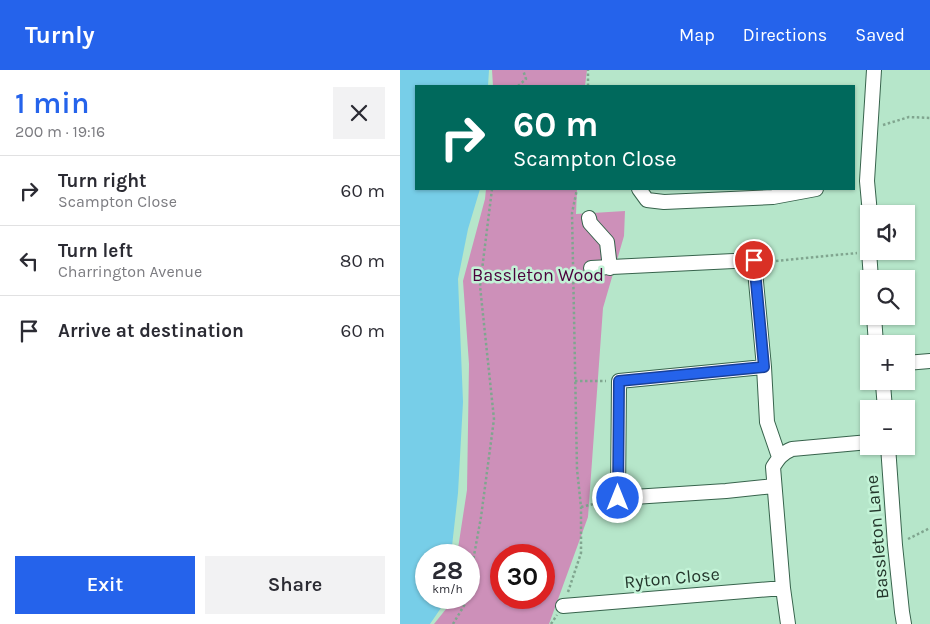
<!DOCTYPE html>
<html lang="en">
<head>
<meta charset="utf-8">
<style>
  :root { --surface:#fff; --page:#f2f2f3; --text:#2b2b33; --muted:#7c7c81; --line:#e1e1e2; --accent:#2563eb }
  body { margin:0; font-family:Karla,sans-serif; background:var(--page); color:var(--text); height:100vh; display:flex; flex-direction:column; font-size:19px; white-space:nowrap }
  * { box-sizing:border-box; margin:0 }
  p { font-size:16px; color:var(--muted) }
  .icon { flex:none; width:28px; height:28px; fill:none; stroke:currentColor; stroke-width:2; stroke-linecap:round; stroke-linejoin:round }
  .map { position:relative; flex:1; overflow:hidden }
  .side { display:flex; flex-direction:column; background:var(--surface); width:400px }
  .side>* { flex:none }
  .hud { position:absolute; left:15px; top:15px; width:440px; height:105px; border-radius:0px; box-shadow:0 1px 4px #0004; background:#00695c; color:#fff; overflow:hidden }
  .buttons { position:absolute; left:460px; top:135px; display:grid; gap:10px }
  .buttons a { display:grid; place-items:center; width:55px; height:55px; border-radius:0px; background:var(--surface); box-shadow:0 1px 4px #0004; font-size:25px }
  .speed { position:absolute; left:15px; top:474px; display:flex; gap:10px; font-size:25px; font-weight:700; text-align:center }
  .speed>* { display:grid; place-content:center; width:65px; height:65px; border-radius:50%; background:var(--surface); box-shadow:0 1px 4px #0004; line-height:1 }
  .speed small { font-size:12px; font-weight:400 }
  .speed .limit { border:8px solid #d22; background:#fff; color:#111 }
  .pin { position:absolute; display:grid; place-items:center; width:42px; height:42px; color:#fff; margin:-21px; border:2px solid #fff; border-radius:50%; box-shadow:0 1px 5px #0007 }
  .me { position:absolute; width:55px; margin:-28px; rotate:0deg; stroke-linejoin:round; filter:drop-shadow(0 0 4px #0008) }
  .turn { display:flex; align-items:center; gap:18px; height:105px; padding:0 15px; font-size:22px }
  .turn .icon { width:65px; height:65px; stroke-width:2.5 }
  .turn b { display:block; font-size:35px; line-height:42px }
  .round { display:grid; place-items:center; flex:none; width:52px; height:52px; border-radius:0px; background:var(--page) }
  .head { display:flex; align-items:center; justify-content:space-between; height:85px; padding:0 15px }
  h1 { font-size:30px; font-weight:600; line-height:38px; color:var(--accent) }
  .action { display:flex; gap:10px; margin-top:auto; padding:10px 15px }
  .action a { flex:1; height:58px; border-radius:0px; background:var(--accent); color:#fff; font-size:20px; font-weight:600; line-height:58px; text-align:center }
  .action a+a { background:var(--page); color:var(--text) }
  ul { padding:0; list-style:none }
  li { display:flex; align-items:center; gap:15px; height:70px; padding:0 15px; border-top:1px solid var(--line) }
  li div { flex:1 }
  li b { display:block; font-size:19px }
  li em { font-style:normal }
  header { display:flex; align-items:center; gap:30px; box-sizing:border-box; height:70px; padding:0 25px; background:var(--accent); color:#fff }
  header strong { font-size:24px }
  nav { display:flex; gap:28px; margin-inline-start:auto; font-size:18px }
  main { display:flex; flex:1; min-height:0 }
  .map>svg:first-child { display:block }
  .forest { fill:#cd90b9; fill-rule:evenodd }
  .water { fill:#77cee8 }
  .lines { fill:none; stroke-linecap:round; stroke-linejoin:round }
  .minor-casing { stroke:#37634c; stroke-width:16 }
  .path { stroke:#80a58f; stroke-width:2.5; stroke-dasharray:2.5 2.5; stroke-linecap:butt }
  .minor { stroke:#fff; stroke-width:14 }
  .route-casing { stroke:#184099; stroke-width:12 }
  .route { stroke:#2563eb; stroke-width:9 }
  .labels { text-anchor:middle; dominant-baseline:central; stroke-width:5; stroke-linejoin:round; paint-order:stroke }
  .park-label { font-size:18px; fill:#4b013c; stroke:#c3f3d7 }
  .street-label { font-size:18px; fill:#24372c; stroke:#c3f3d7 }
</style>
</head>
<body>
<header>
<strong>Turnly</strong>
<nav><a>Map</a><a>Directions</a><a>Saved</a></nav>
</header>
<main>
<section class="side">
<div class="head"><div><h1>1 min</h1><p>200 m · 19:16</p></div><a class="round"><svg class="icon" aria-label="close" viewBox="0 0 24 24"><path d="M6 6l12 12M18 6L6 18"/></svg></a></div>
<ul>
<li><svg class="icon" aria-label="right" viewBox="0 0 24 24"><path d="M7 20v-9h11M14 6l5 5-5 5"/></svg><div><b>Turn right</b><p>Scampton Close</p></div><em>60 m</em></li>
<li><svg class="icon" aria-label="left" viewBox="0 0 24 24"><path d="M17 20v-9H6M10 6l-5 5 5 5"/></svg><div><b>Turn left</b><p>Charrington Avenue</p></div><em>80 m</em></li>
<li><svg class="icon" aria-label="arrive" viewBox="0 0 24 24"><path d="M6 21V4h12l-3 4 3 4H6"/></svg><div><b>Arrive at destination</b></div><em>60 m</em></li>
</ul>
<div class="action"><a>Exit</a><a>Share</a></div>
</section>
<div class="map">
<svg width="530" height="554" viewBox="0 0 530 554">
  <rect width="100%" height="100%" fill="#b6e6ca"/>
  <!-- forest -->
  <path class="forest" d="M92 0H187L185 16H93Z
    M86 119H177L176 144 225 141 224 166 203 238 188 447 149 554H34L50 534 51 528H69V485H57L67 420 69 294 63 211 85 129ZM101 485H144V528H101Z"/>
  <!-- water -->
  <path class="water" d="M0 0H89L88 16H16V119H80L68 159 58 209 63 332 58 423 51 485H26V528H45V532L30 554H0Z"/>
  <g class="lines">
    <defs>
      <path id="minor" d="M239 119 247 130 264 132 373 127 416 119
        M470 144 467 111 474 0
        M189 148 190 153 207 172 210 198
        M469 181 471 209
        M191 198 354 190 364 297 367 352 379 387
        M474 246 476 274
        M506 293 530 291
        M364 297 219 311 218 428 326 421 374 416
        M484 311 483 314 485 339
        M488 376 495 475 502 542 504 554
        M163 536 383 518
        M388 554 383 518 373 397C378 389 382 383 392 379L469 372"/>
    </defs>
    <!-- minor casing -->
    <use href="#minor" class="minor-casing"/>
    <!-- path -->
    <path class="path" d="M118 16 126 9 123 0
      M188 16V0
      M483 55 509 47 530 48
      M366 191H376L457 183
      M175 311H206
      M181 437 206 431
      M508 469 530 458
      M69 513 81 447 94 349 80 216 92 119
      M168 522 181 483V437L177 399 172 143 177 119
      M53 554 65 534 66 528
      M151 554 157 545"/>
    <!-- minor -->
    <use href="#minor" class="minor"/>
  </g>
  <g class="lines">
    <defs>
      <path id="route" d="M218 428 219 311 364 297 354 190"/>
    </defs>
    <!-- route casing -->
    <use href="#route" class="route-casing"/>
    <!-- route -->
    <use href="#route" class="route"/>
  </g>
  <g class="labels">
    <!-- park labels -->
    <g class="park-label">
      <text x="138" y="205">Bassleton Wood</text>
    </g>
    <!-- street labels -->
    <g class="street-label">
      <text transform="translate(477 467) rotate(-95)">Bassleton Lane</text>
      <text transform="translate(272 508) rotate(-5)">Ryton Close</text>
    </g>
  </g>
</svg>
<div class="buttons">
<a><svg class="icon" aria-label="sound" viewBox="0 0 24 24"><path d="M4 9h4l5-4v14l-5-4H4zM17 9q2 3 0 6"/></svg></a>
<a><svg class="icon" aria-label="search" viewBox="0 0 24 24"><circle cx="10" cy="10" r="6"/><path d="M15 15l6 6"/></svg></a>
<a>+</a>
<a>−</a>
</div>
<div class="speed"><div>28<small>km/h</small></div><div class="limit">30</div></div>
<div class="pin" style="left:354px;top:190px;background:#d93025"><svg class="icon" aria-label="arrive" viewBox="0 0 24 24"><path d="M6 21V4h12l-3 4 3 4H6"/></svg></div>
<svg class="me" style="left:218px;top:428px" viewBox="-20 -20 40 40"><circle r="17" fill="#2563eb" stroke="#fff" stroke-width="3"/><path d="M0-11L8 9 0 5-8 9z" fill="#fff"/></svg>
<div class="hud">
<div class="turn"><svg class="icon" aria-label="right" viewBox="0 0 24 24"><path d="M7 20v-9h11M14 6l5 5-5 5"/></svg><div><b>60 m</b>Scampton Close</div></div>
</div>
</div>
</main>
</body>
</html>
